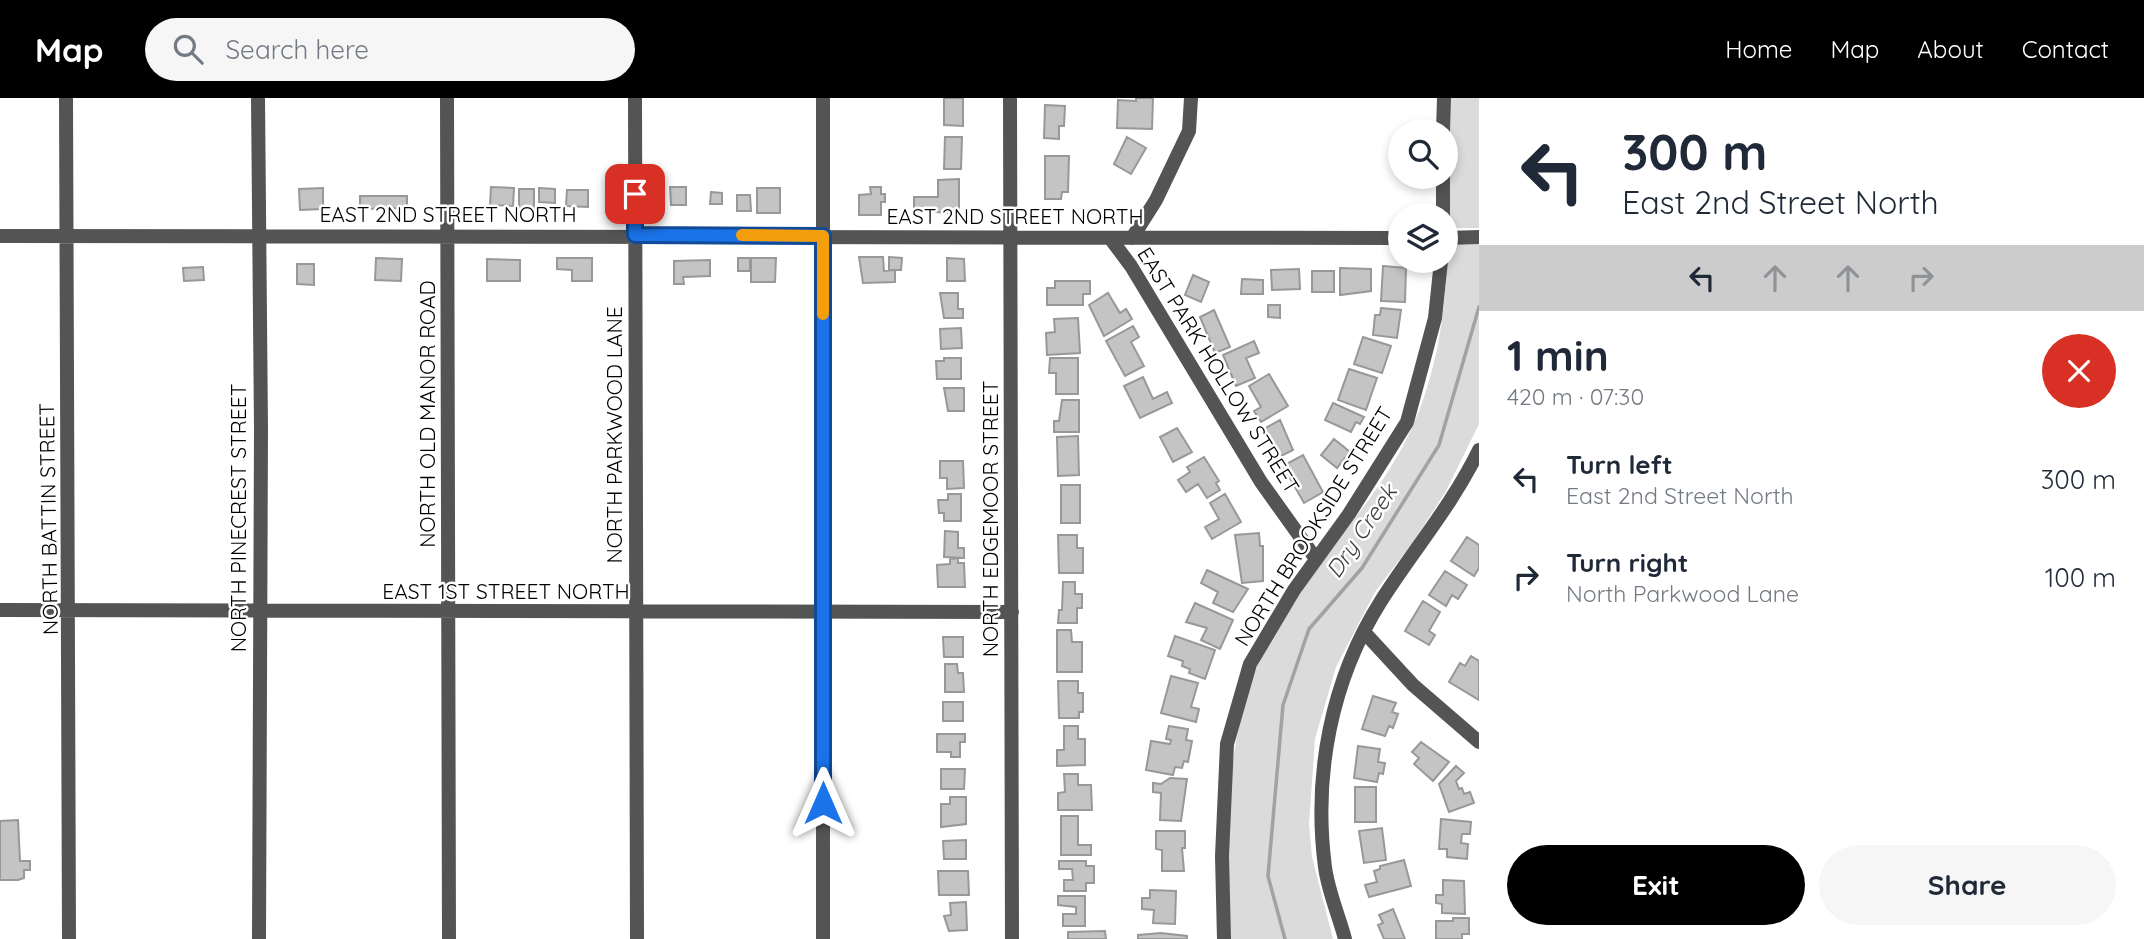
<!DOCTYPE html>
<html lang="en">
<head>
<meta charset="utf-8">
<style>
  :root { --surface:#fff; --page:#f6f6f7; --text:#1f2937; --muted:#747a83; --accent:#000 }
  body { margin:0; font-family:Quicksand,sans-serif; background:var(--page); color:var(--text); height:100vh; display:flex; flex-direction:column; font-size:26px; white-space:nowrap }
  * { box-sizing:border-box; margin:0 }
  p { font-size:23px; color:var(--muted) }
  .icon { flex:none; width:38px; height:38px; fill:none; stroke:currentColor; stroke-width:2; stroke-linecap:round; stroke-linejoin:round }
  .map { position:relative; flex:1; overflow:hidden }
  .sheet { display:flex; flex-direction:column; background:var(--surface); width:665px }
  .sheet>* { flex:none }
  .top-card { background:#fff; color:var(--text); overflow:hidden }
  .fabs { position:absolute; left:1388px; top:21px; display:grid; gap:14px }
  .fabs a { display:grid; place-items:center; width:70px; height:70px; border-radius:50%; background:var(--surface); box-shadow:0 4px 10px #0003; font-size:35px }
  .pin { position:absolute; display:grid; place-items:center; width:60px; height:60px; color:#fff; margin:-30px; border-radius:14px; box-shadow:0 4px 10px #0006 }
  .me { position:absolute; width:77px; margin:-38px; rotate:0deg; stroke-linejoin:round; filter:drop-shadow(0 0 5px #0008) }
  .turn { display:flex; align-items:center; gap:24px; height:147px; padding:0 28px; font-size:32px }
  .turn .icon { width:91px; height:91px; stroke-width:2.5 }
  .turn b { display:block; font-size:49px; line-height:60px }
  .lanes { display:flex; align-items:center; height:66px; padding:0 28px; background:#0003; justify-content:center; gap:35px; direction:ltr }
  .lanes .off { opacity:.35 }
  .round { display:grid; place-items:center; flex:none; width:74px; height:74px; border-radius:37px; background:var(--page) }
  .summary { display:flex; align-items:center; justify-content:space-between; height:119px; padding:0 28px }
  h1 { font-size:42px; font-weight:700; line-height:52px }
  .button { display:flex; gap:14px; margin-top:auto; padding:14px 28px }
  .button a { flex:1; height:80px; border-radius:42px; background:var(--accent); color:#fff; font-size:28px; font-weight:700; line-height:80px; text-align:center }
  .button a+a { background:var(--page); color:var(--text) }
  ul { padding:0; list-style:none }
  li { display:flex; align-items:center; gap:21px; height:98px; padding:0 28px }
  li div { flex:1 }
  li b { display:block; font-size:26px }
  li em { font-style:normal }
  header { display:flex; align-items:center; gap:42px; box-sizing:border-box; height:98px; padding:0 35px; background:var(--accent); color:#fff }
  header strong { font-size:33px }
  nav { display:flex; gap:38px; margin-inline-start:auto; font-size:24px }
  .search { width:490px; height:63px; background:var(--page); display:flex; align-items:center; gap:18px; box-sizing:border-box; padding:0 24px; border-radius:38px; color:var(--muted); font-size:26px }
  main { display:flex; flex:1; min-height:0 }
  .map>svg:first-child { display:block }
  .green { fill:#dbdbdb }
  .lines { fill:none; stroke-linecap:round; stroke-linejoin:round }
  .stream { stroke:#a2a2a2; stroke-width:3.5 }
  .building { fill:#c4c4c4; stroke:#989898; stroke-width:2 }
  .minor { stroke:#545454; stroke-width:14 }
  .route-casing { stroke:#114b97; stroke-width:18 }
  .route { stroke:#1a73e8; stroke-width:12 }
  .slow { stroke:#f59e0b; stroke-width:12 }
  .labels { text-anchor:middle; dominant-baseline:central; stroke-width:5; stroke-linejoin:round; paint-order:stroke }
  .street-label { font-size:21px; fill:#000; stroke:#fff }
  .water-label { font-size:23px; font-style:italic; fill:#434343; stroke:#fff }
</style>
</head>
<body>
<header>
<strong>Map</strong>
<div class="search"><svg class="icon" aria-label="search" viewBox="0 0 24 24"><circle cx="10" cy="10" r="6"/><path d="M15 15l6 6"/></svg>Search here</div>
<nav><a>Home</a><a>Map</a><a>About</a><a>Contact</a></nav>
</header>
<main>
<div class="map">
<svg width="1479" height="841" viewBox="0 0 1479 841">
  <rect width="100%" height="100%" fill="#fff"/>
  <!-- green -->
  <path class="green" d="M1450 0H1479V130H1457L1449 121Z
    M1456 146H1479V326L1446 393 1415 441 1375 494 1336 569 1315 641 1309 726 1312 759 1333 841H1229C1229 748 1221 652 1259 564 1294 484 1362 424 1403 348 1434 290 1445 224 1447 159L1450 149Z"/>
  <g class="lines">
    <!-- stream -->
    <path class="stream" d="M1285 841 1268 778 1283 607 1309 531 1362 470 1439 347 1479 209"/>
  </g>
  <!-- building -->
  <path class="building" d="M944 0H963V28L944 27Z
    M1136 0H1153L1152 31 1117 30 1118 2 1136 3Z
    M1045 7 1065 8 1064 28H1059V41L1044 40Z
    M945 39H962L961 71H944Z
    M1127 39 1146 50 1131 76 1114 66Z
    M1045 58H1069L1068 94H1062L1061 101H1045Z
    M959 81V116L914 112V99H938V82Z
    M491 89 514 90 513 108 490 107Z
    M670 89H686V107H671Z
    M870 89H881V96H885V104H881V117H859V97L871 96Z
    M323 90V111L300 112 299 91Z
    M539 90 555 91V105L539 104Z
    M757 90H780V115H757Z
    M519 91H534V111L519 110Z
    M567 92H588V109L566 108Z
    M711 94 722 95V106H710Z
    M737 97H750L751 113H737Z
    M360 98H407V110L360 111Z
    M859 159H883L884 173 895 172V184L863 185Z
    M889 159 902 160 901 172H889Z
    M376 160 402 161 401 183 375 182Z
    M557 160H592V183H572V172L557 171Z
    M738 160H750V173H738Z
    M751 160H776L775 184H751Z
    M947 160 964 161 965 183H947Z
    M487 161 520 162V183H487Z
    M710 162V178L683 179 684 186H674V163Z
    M297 166H314V187L297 186Z
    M1383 168 1406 170 1405 204 1381 203Z
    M203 169 204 182 184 183 183 170Z
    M1340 170 1371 171V193L1340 197Z
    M1299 171 1300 191 1272 192 1271 172Z
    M1312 173H1334V194H1312Z
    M1193 177 1209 184 1201 204 1185 197Z
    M1242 181 1263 182V196H1241Z
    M1055 183H1090V196H1083V207H1047V190H1055Z
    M940 195H958V211H963V220H944Z
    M1108 195 1120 215 1126 211 1132 221 1104 238 1089 207Z
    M1268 207H1280V220L1268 219Z
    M1381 210 1401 212 1397 240 1373 237 1375 217H1380Z
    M1214 212 1230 249 1215 255 1200 219Z
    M1078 220 1080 255 1047 257 1046 235 1055 234 1054 221Z
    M1133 228 1139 239 1131 244 1144 268 1125 278 1106 243Z
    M961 230 962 250 941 251 940 231Z
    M1363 239 1391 248 1382 275 1354 266Z
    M1254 243 1259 255 1246 260 1255 280 1236 288 1223 257Z
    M944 260H961V281H937L936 263H944Z
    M1050 260H1078V296H1056V275H1049Z
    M1349 271 1377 280 1366 312 1338 302Z
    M1269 276 1288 308 1261 324 1254 313 1261 309 1249 288Z
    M1143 279 1153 301 1167 294 1172 305 1140 320 1124 288Z
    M944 290H964V313H948Z
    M1062 302H1079V334H1054V323H1059Z
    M1333 305 1364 319 1360 326 1356 324 1351 334 1325 322Z
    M1280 322 1293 352 1279 359 1264 331Z
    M1177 330 1192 354 1173 364 1160 339Z
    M1078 338 1079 377 1058 378 1057 339Z
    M1334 341 1350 354 1337 370 1321 357Z
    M1303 357 1323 394 1304 405 1283 368Z
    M1204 359 1219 383 1216 385 1220 392 1207 400 1198 386 1186 394 1178 382 1190 374 1187 369Z
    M940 363H963L964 390 947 391V380H940Z
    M1061 387H1080V425H1061Z
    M948 396H961V423H944V415H939L938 402H948Z
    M1225 396 1241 424 1212 441 1205 429 1219 421 1210 405Z
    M945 433 958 434V450H964V460L944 459Z
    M1259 435 1260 448H1263V483L1242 485 1235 437Z
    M1058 437H1077V450H1083V475H1059Z
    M1467 439 1479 447V470L1474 478 1451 463Z
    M958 460V465H964L965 489H938L937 467 950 466V461Z
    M1207 472 1248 491 1233 514 1213 505 1218 494 1201 485Z
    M1445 473 1467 487 1458 501 1452 497 1446 508 1429 497Z
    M1063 484H1075V496H1082V510H1077V525H1058L1059 512H1062Z
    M1423 503 1440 514 1429 533 1435 537 1429 547 1405 533Z
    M1195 505 1233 522 1220 551 1201 542 1207 530 1186 524Z
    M1057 532H1071L1072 544H1082V574H1057Z
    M1175 538 1215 552 1205 581 1189 575 1190 571 1182 568 1183 563 1168 558Z
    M943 539H963V559H944Z
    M1471 558 1479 563V602L1449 584 1460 565 1465 568Z
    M945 566H957L958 575H963L964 594H945Z
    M1171 578 1198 585 1191 609 1199 611 1196 624 1161 615Z
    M1058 583H1078V595H1083V614H1079V620H1059Z
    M1373 598 1396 605 1392 614 1398 616 1393 630 1389 628 1385 638 1362 631Z
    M943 604H963V623H943Z
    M1064 628H1078V641H1085V667L1057 668V652H1064Z
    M1169 628 1188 631 1186 642 1192 643 1188 664 1184 663 1182 670 1175 669 1173 677 1146 672 1151 643 1170 646 1171 642 1166 641Z
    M937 636H965V644H960V659H951V654H937Z
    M1421 644 1449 664 1433 683 1414 666 1419 660 1412 654Z
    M1358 648 1380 651 1378 664 1385 665 1383 676 1379 675 1377 684 1354 680Z
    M1456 668 1464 675 1456 683 1459 691 1462 690 1464 696 1470 694 1474 705 1449 714 1439 686Z
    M941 671H965L964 691H941Z
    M1064 676H1078V687H1091L1092 712H1058V695L1065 694Z
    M1170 680 1187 681 1181 723 1160 722 1161 695 1153 694V685L1161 686Z
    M1355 689H1376V724H1355Z
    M950 699H966V726L941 729V706H950Z
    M1061 718H1078V747H1091V757H1061Z
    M1441 721 1471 724 1470 736H1462L1461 745 1468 746 1467 761 1447 759V751H1439Z
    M18 722 20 763H30V772H24V780L18 782H0V723Z
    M1382 730 1386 762 1364 765 1359 733Z
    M1156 733H1185V750H1182L1184 773H1162V752L1156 751Z
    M966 742V761H944L943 743Z
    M1404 762 1411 788 1369 799 1365 787 1377 784 1374 773 1380 771V768Z
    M1059 763H1086V768H1094V785H1086V793H1064V782H1073L1072 771H1059Z
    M938 773H968L969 797H939Z
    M1443 782 1464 783 1465 816 1442 815V806L1436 805V797H1443Z
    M1150 792 1176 793 1175 826 1153 825 1154 812 1142 811V800H1150Z
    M1058 798H1085V828H1063V816H1076V809L1058 807Z
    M966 804 967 832 949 833 944 818 951 817 950 805Z
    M1393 811 1405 841H1384L1378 827 1383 825 1379 817Z
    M1453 820H1469V836H1462V841H1436V823H1453Z
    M1105 833 1106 841H1068V834Z
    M1161 835 1187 838V841H1138V837Z"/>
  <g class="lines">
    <!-- minor -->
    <path class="minor" d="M66 0 69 841
      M258 0 261 331 259 841
      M447 0 449 841
      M635 0 637 841
      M823 0V841
      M1010 0 1012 841
      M1443 33 1444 0
      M1443 79V117
      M0 138 1400 140
      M1110 140 1131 168 1261 384 1316 461
      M1132 140 1156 102 1189 33 1191 0
      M1446 140 1479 139
      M0 512 1012 514
      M1364 534 1413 587 1479 644
      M1224 841 1222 758 1227 646 1250 566 1294 492 1349 416 1407 324 1435 220 1441 163
      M1345 841C1339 818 1328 793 1325 769 1313 677 1331 582 1381 503 1414 451 1451 409 1479 352"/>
  </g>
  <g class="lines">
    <defs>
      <path id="route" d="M635 96V137L823 138V705"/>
    </defs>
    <!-- route casing -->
    <use href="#route" class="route-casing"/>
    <!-- route -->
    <use href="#route" class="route"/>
    <!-- slow -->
    <path class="slow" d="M742 137 823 138V216"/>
  </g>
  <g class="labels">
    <!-- street labels -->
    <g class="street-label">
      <text x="448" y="116">EAST 2ND STREET NORTH</text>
      <text x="1015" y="118">EAST 2ND STREET NORTH</text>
      <text transform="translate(1219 272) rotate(58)">EAST PARK HOLLOW STREET</text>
      <text transform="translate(427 316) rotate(-90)">NORTH OLD MANOR ROAD</text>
      <text transform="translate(614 337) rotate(-90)">NORTH PARKWOOD LANE</text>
      <text transform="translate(238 420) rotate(-90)">NORTH PINECREST STREET</text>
      <text transform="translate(48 421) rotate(-91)">NORTH BATTIN STREET</text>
      <text transform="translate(990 421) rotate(-90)">NORTH EDGEMOOR STREET</text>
      <text transform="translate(1313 428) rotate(-58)">NORTH BROOKSIDE STREET</text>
      <text x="506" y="493">EAST 1ST STREET NORTH</text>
    </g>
    <!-- water labels -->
    <g class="water-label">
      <text transform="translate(1361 433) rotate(-56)">Dry Creek</text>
    </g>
  </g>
</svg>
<div class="fabs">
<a><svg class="icon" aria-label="search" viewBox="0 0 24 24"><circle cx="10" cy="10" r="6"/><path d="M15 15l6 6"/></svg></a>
<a><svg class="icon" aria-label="layers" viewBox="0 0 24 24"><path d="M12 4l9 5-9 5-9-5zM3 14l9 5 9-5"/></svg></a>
</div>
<div class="pin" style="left:635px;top:96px;background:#d93025"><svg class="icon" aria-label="arrive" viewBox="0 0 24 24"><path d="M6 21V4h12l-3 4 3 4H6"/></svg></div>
<svg class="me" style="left:823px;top:705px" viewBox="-20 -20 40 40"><path d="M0-17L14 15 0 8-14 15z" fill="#1a73e8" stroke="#fff" stroke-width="4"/></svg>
</div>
<section class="sheet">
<div class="top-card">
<div class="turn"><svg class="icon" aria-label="left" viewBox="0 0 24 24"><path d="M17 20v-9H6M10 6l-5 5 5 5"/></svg><div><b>300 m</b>East 2nd Street North</div></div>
<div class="lanes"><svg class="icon" aria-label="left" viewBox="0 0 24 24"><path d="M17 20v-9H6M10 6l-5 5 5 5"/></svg><svg class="icon off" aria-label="ahead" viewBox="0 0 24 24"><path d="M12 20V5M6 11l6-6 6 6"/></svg><svg class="icon off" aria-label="ahead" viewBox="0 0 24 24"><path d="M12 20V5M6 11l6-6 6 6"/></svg><svg class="icon off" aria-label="right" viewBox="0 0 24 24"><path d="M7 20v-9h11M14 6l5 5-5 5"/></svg></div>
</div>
<div class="summary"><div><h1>1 min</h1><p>420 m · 07:30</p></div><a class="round" style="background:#d93025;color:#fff"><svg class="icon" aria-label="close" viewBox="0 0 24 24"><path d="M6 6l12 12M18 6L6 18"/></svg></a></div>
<ul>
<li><svg class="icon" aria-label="left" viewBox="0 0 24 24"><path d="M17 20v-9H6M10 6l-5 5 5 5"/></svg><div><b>Turn left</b><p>East 2nd Street North</p></div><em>300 m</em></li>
<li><svg class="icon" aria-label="right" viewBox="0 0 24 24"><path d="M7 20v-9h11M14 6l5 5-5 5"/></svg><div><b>Turn right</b><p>North Parkwood Lane</p></div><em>100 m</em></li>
</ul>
<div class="button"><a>Exit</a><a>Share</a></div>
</section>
</main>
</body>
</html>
